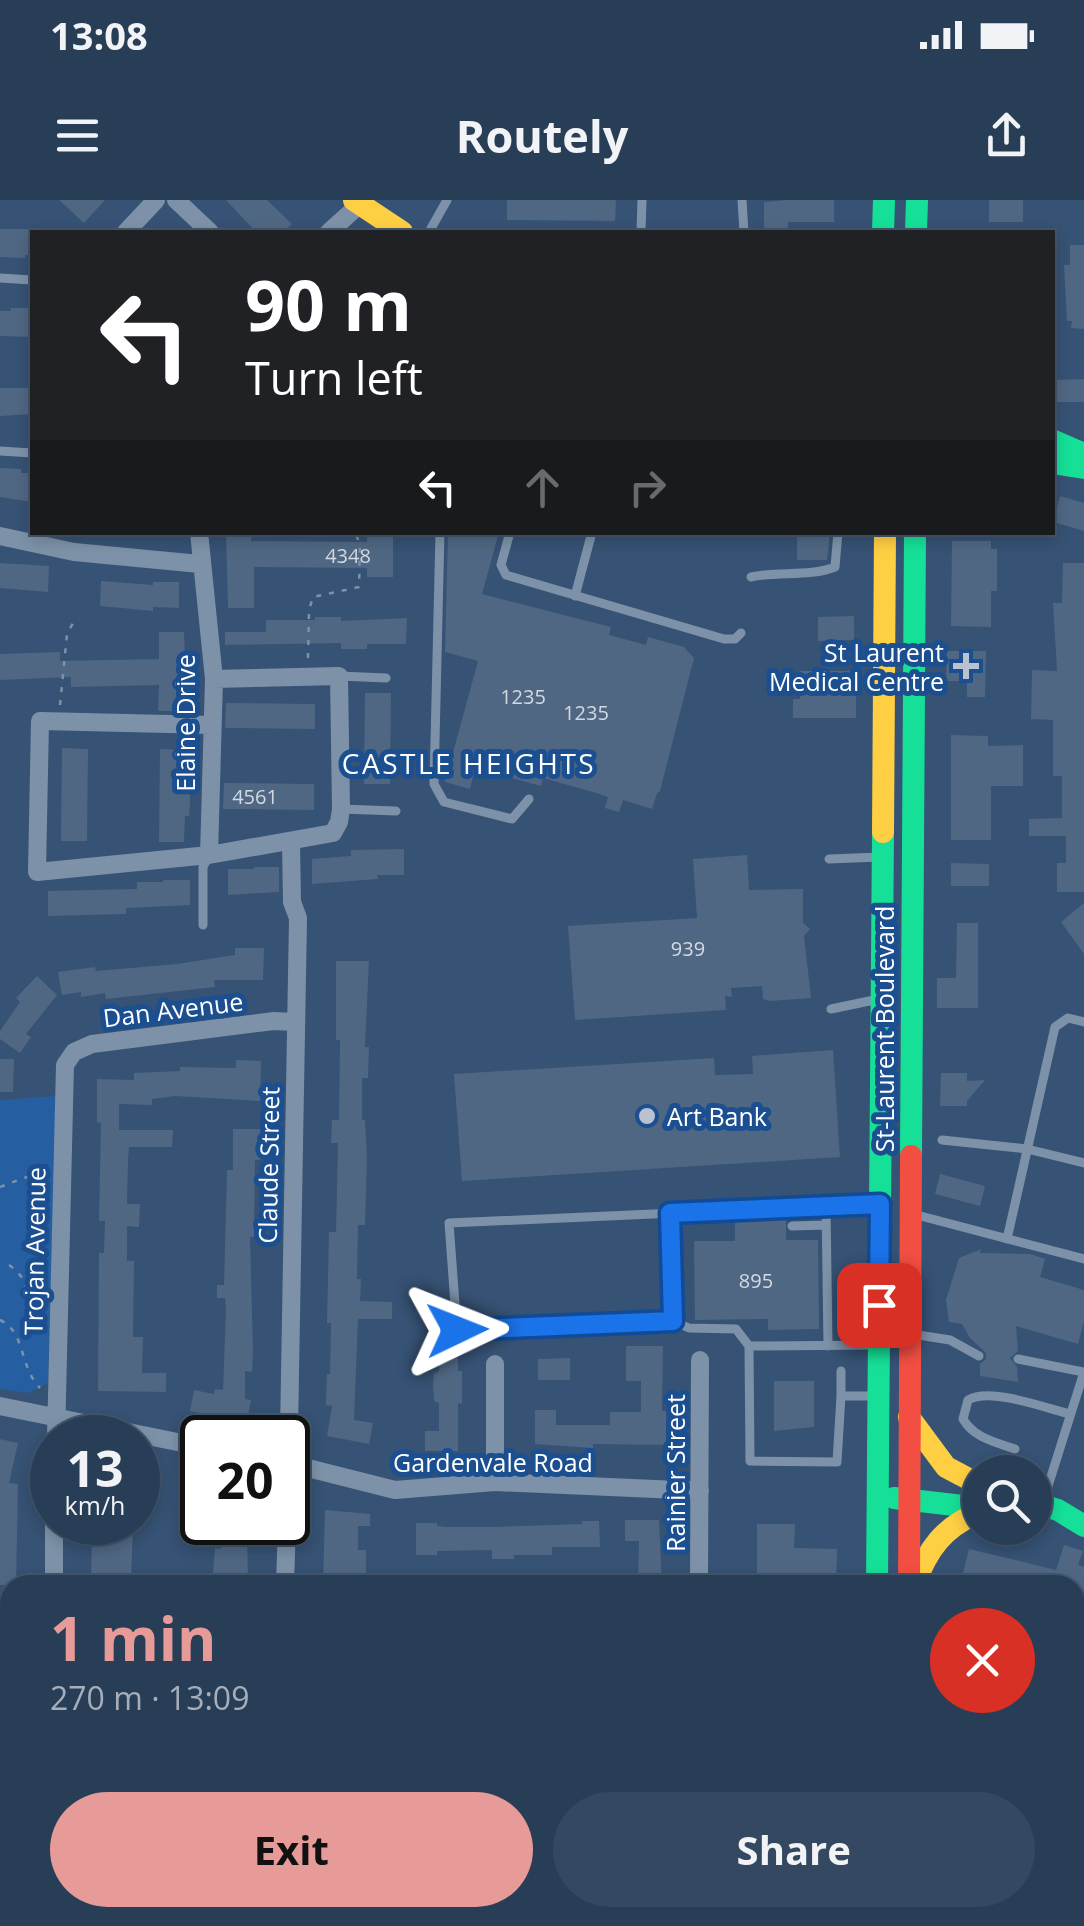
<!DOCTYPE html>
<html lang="en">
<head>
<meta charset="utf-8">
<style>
  :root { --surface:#283e57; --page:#344961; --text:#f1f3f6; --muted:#a5aeba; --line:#44576d; --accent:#e69b98 }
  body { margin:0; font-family:"Open Sans",sans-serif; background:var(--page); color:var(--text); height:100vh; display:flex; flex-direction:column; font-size:38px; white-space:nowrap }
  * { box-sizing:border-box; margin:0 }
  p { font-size:32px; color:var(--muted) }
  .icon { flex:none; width:55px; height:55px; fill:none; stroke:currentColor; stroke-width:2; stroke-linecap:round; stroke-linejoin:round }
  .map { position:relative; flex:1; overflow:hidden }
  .drawer { position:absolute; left:0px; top:1375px; width:1085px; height:352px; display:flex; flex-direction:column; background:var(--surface); border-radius:30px 30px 0 0; box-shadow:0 5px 15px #0003,0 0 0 2px var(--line) }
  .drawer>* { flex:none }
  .hud { position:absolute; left:30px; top:30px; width:1025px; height:305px; border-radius:0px; box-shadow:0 5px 15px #0003,0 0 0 2px var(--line); background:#202124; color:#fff; overflow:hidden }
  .buttons { position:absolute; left:962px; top:1255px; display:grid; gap:20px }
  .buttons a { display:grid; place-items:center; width:90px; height:90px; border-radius:50%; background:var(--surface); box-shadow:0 5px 15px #0003,0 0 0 2px var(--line); font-size:50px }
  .speed { position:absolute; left:30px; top:1215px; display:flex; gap:20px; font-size:50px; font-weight:700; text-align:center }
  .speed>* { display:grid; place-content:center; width:130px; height:130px; border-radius:50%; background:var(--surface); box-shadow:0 5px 15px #0003,0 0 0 2px var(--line); line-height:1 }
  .speed small { font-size:25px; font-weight:400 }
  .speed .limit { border:5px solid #111; border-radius:15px; background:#fff; color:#111 }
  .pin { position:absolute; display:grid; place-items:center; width:85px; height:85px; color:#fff; margin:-42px; border-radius:20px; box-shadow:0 5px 15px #0006 }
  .me { position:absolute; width:110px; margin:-55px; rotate:88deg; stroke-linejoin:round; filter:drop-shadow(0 0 8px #0008) }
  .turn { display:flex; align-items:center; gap:35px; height:210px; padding:0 50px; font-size:45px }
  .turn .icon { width:130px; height:130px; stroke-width:2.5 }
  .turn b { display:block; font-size:70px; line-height:85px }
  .lanes { display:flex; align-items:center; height:95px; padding:0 50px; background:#0003; justify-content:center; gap:50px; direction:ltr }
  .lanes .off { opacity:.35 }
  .round { display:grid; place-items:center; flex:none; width:105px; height:105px; border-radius:52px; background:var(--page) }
  .head { display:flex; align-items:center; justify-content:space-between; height:170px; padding:0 50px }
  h1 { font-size:60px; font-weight:700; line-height:75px; color:var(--accent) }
  .button { display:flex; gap:20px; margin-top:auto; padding:20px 50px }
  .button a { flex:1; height:115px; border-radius:60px; background:var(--accent); color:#111; font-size:40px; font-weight:700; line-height:115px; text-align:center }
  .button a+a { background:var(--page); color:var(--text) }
  .status { display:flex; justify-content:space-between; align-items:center; height:70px; padding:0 50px; background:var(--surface); direction:ltr }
  .status svg { height:28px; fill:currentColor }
  header { display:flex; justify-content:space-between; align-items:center; height:130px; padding:0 50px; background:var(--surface); font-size:45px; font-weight:700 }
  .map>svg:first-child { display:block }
  .green { fill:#265fa1 }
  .building { fill:#506783 }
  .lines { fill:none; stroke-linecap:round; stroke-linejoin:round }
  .path { stroke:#7d92a8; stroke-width:2.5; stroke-dasharray:5 8; stroke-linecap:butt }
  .lane { stroke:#7d92a8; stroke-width:9 }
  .street { stroke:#7d92a8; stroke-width:18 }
  .fast { stroke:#16e098; stroke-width:22 }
  .slow { stroke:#ffcf43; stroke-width:22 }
  .jam { stroke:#f24e42; stroke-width:22 }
  .route-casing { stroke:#114b97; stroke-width:25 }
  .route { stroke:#1a73e8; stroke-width:18 }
  .poi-dot { fill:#b9c2ce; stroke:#1b4f8f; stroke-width:4 }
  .labels { text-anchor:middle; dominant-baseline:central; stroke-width:10; stroke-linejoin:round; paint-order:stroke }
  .number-label { font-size:20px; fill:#d3d9e0 }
  .poi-label { font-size:25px; fill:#fff; stroke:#1b4f8f; text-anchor:end }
  .street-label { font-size:25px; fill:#fff; stroke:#1b4f8f }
  .neighbourhood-label { font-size:28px; letter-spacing:2.5px; fill:#fff; stroke:#1b4f8f }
</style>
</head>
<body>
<div class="status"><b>13:08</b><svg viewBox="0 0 49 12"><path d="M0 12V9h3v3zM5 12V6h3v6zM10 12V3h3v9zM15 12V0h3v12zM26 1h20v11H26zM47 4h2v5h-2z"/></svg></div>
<header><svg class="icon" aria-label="menu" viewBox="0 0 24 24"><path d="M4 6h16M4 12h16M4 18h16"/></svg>Routely<svg class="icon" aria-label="share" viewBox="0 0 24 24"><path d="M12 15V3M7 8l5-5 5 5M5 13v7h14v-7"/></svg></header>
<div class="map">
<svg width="1084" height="1726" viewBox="0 0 1084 1726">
  <rect width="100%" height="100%" fill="#365274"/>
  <!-- green -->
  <path class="green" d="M56 896 48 1183 29 1193 0 1189V900Z"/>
  <!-- building -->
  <path class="building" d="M59 0H105L84 23Z
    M226 0H267L292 24 284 32H256Z
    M507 0H616L615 21 507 20Z
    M787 0H834V22H788V32H764V2Z
    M989 0H1023V22H989Z
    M0 29H32V55H25V58L0 57Z
    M1070 45H1084V129L1071 128 1072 121H1067L1064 65H1070Z
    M11 108H32V137L0 136V111H11Z
    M1084 179V202H1052V180Z
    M0 188H32V214L0 216Z
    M0 268 21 269V273H32V302L0 297Z
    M1060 296 1084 303V331L1053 322Z
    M226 332H252L251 341 367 342V332H393V377H367V368L254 367V408H228Z
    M448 332H499L482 394 611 427 609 435 646 445 648 437 684 447 694 458 660 591 657 593 652 609 623 600 619 612 605 608 608 597 593 592 543 578 541 586 475 568 470 589 445 582 478 461 445 452Z
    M797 332H830L827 360H797Z
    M952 341H991V349H997V391H991V427L951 426Z
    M0 363 49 366 48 392 0 388Z
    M1063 363H1084V692H1057V663H1066V636H1029V619L1062 618V576H1053V520L1031 519 1032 470 1057 471 1053 403H1062Z
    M101 381 153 385V382H179V408L153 407V411L100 406Z
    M854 416V440L818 441V417Z
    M315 417H341V421L407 418 406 444H367V449H341V443L225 445V432H266V420H315Z
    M159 432H184L185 458H189L184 511H158L159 485 71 487V477L0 480V454L60 452V461L159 459Z
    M947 451H986L985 497H967V481H946Z
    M800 471H856V518H793V499H800Z
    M365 493H391L390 584H364Z
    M226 503 315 504V529L225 528Z
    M951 535 988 536V546L1023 545V586H991V640H951Z
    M62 548 88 549 87 641H61Z
    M160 549 186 550 185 589H190V603L189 616H185L184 642H159Z
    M224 583 314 584V610L223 609Z
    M404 649V675H377L378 679 312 684V659L351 656V650Z
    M747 655 749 690 803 689V723L810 729 804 736 811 798 769 801 763 799 762 786 731 788 732 797 725 796 726 810 575 820 568 726 697 718 693 659Z
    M951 663 989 664V686H951Z
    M254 667H279V692L228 695V669H254Z
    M163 680H190V705L126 708V714L48 716V691L137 689V682H163Z
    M1084 703V754L1061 722Z
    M957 723H978V808H937V778H956Z
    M235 748H264L263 780H214L215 787 106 799 105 793 81 797V792L62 795 58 772 95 767 96 771 177 764 235 755Z
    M336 761H369L365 847H369L368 878H362V920H365L367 958 365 1025H358L357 1079H361L360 1101 392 1102V1119H358L354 1220 373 1223 369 1244 327 1236 332 1206 326 1205 327 1174H330L331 1123H327L329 1032H336L338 943H331L332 920H339L340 840H336Z
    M37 776 57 795 26 834 31 837 20 853 0 839V831L20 802 16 798Z
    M833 850 840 957 462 981 454 874 714 858 715 875 753 874 752 856Z
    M0 859H14L13 892H0Z
    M236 860 261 861 260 901 175 896 152 899V905L119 904V930H173L172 947H129L128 961 127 1004H140L139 1027 127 1026V1061H134L133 1137H143L142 1173H166V1192L98 1191 99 1053H104L105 1021H99L101 923 97 922V879L134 880V873L180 871V867L236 868Z
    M941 873H967V881L985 880 967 901V906H940Z
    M233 929H261L260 960H255L254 1037H250L253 1151 252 1172 245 1171V1199L251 1200 247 1222 190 1211 194 1190 214 1194 215 1189 223 1190 226 1108 225 1098H217V1085H224L227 970H233Z
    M940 974 985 986 980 1006 935 994Z
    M786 1016V1040H818L819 1129 768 1130V1119L695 1120 694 1041H735V1018Z
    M981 1049 980 1053 1030 1054 1045 1059 1040 1077 1084 1090V1121L1078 1144 1016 1126 1018 1151 1010 1158 1017 1167 1018 1182 980 1176V1164L986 1159V1153L970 1138 962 1124 949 1122 946 1100 959 1058Z
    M626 1146H663L662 1211H666V1245L593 1244V1248L535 1244V1210H556V1225H610V1212H641V1181H626Z
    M440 1157H458V1171H462V1204L458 1203V1251H425V1231H439V1203L434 1201 433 1184 434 1174 439 1171Z
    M570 1158V1180H538V1159Z
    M774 1181H814V1227L774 1231Z
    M0 1239 18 1243 9 1283 18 1284 16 1385H0Z
    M325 1310 370 1314V1326H358V1350H366V1384L323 1385Z
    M625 1320H659L662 1385H638L639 1341H625Z
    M582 1321H599L600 1347H552V1355H514V1359H492V1350L437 1351V1355H416V1323H437V1326L446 1327H492L582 1324Z
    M92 1322H133L131 1385H91Z
    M757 1324H795L794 1348 837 1349 836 1385H804V1379H757Z
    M221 1325H247L248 1383 244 1385H212L215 1348 221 1349Z
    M1064 1345 1083 1351 1078 1365 1084 1367V1391L1075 1385H960L969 1349 1056 1370Z"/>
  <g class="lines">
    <!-- path -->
    <path class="path" d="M308 458 309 410 313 397 359 387 360 345 355 332
      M60 505 67 434 73 423
      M0 987 45 970
      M9 1065C34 1082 32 1109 18 1134
      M0 1120C26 1132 19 1167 40 1188"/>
    <!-- lane -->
    <path class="lane" d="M742 0 744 32
      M429 32 447 0
      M641 32 642 0
      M0 78 32 80
      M0 251 32 253
      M440 332 434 584 444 602 512 619 529 599
      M510 332 501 365 506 375 724 439H735L741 433
      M751 377C778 371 810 377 835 367L838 332
      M575 396 592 332
      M339 476 386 478
      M341 609 396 611
      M829 659 880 657
      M203 725V667L208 657
      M831 809 879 799
      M942 940 1027 949 1084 963
      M826 1006 828 1146
      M671 1013 673 1121 689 1128 736 1129 749 1146 877 1145
      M913 1014 1084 1059
      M792 1026 826 1025
      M1007 1039 1055 827 1068 818 1084 822
      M673 1121 457 1131 449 1023 877 1004
      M912 1134 950 1140 979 1156
      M749 1146 750 1261 837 1262 841 1196H875
      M1018 1159 1084 1172
      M841 1196V1171
      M1015 1249C995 1242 974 1238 963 1219L968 1200C990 1187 1045 1208 1070 1214
      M1043 1302 1084 1172"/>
    <!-- street -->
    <path class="street" d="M176 0 210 32
      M126 32 156 0
      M329 32 359 5
      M199 332 214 479 209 655
      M0 336 74 352 200 364
      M212 525 40 521 37 672 209 655 333 633 339 622 341 609 339 476 214 479
      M495 1164V1282
      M0 1206 202 1247
      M56 1238 65 865 74 852 92 844 274 821 295 822
      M288 1263 395 1290 495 1282 700 1291
      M288 1288 298 718 292 702 291 643
      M54 1385V1322
      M285 1385 287 1322
      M699 1385 700 1160
      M1075 1543 1084 1546
      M0 1705H10
      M932 1718 963 1726
      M48 1726V1718
      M282 1726V1718"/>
    <!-- fast -->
    <path class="fast" d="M883 32 884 0
      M916 32 917 0
      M1052 240 1084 254
      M1052 263 1084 268
      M911 956 915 332
      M894 1298 980 1308
      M1035 1303 1058 1310 1084 1326
      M877 1385 883 632
      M874 1718V1726
      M904 1718V1726"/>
    <!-- slow -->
    <path class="slow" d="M354 0 402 32
      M883 632 885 332
      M909 1217 946 1267 980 1285
      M914 1385C928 1349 943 1327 980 1312"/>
    <!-- jam -->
    <path class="jam" d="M909 1385 911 956"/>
  </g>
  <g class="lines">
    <defs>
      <path id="route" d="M457 1130 673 1121 670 1013 880 1004 879 1105"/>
    </defs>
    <!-- route casing -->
    <use href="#route" class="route-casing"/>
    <!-- route -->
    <use href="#route" class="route"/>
  </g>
  <!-- markers -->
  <g class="poi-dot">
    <path d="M961 451h10v10h10v10h-10v10h-10v-10h-10v-10h10z"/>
    <circle cx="647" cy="916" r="10"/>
  </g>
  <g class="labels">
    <!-- number labels -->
    <g class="number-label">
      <text x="348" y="355">4348</text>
      <text x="523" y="496">1235</text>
      <text x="586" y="512">1235</text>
      <text x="255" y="596">4561</text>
      <text x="688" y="748">939</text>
      <text x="756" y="1080">895</text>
    </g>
    <!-- poi labels -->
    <g class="poi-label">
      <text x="944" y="452">St Laurent<tspan x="944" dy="29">Medical Centre</tspan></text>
      <text x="667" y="916" text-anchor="start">Art Bank</text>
    </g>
    <!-- street labels -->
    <g class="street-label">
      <text transform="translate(185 523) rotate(-90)">Elaine Drive</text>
      <text transform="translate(173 809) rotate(-7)">Dan Avenue</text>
      <text transform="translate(884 829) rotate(-90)">St-Laurent Boulevard</text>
      <text transform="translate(268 965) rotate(-89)">Claude Street</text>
      <text transform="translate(34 1051) rotate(-89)">Trojan Avenue</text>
      <text x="493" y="1262">Gardenvale Road</text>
      <text transform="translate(675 1273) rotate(-90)">Rainier Street</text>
    </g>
    <!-- neighbourhood labels -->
    <g class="neighbourhood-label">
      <text x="469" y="563">CASTLE HEIGHTS</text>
    </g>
  </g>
</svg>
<div class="buttons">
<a><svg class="icon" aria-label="search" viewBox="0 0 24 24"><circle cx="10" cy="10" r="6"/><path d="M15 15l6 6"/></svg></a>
</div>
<div class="speed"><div>13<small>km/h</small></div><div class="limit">20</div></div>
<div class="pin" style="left:879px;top:1105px;background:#d93025"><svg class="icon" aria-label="arrive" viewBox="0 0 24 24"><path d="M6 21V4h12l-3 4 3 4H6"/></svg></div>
<svg class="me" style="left:457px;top:1130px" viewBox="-20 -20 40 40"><path d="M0-17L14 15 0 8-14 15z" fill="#1a73e8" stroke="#fff" stroke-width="4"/></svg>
<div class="hud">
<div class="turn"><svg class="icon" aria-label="left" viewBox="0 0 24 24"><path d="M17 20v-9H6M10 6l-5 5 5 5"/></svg><div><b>90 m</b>Turn left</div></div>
<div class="lanes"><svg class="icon" aria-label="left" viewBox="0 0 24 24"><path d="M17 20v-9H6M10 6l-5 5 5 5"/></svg><svg class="icon off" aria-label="ahead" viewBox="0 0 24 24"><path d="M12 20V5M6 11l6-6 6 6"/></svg><svg class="icon off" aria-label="right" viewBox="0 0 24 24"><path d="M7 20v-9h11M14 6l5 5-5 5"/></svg></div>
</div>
<section class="drawer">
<div class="head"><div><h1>1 min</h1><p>270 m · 13:09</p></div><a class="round" style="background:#d93025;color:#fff"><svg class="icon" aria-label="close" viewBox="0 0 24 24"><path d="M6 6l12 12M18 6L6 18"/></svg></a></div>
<div class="button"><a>Exit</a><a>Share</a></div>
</section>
</div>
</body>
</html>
